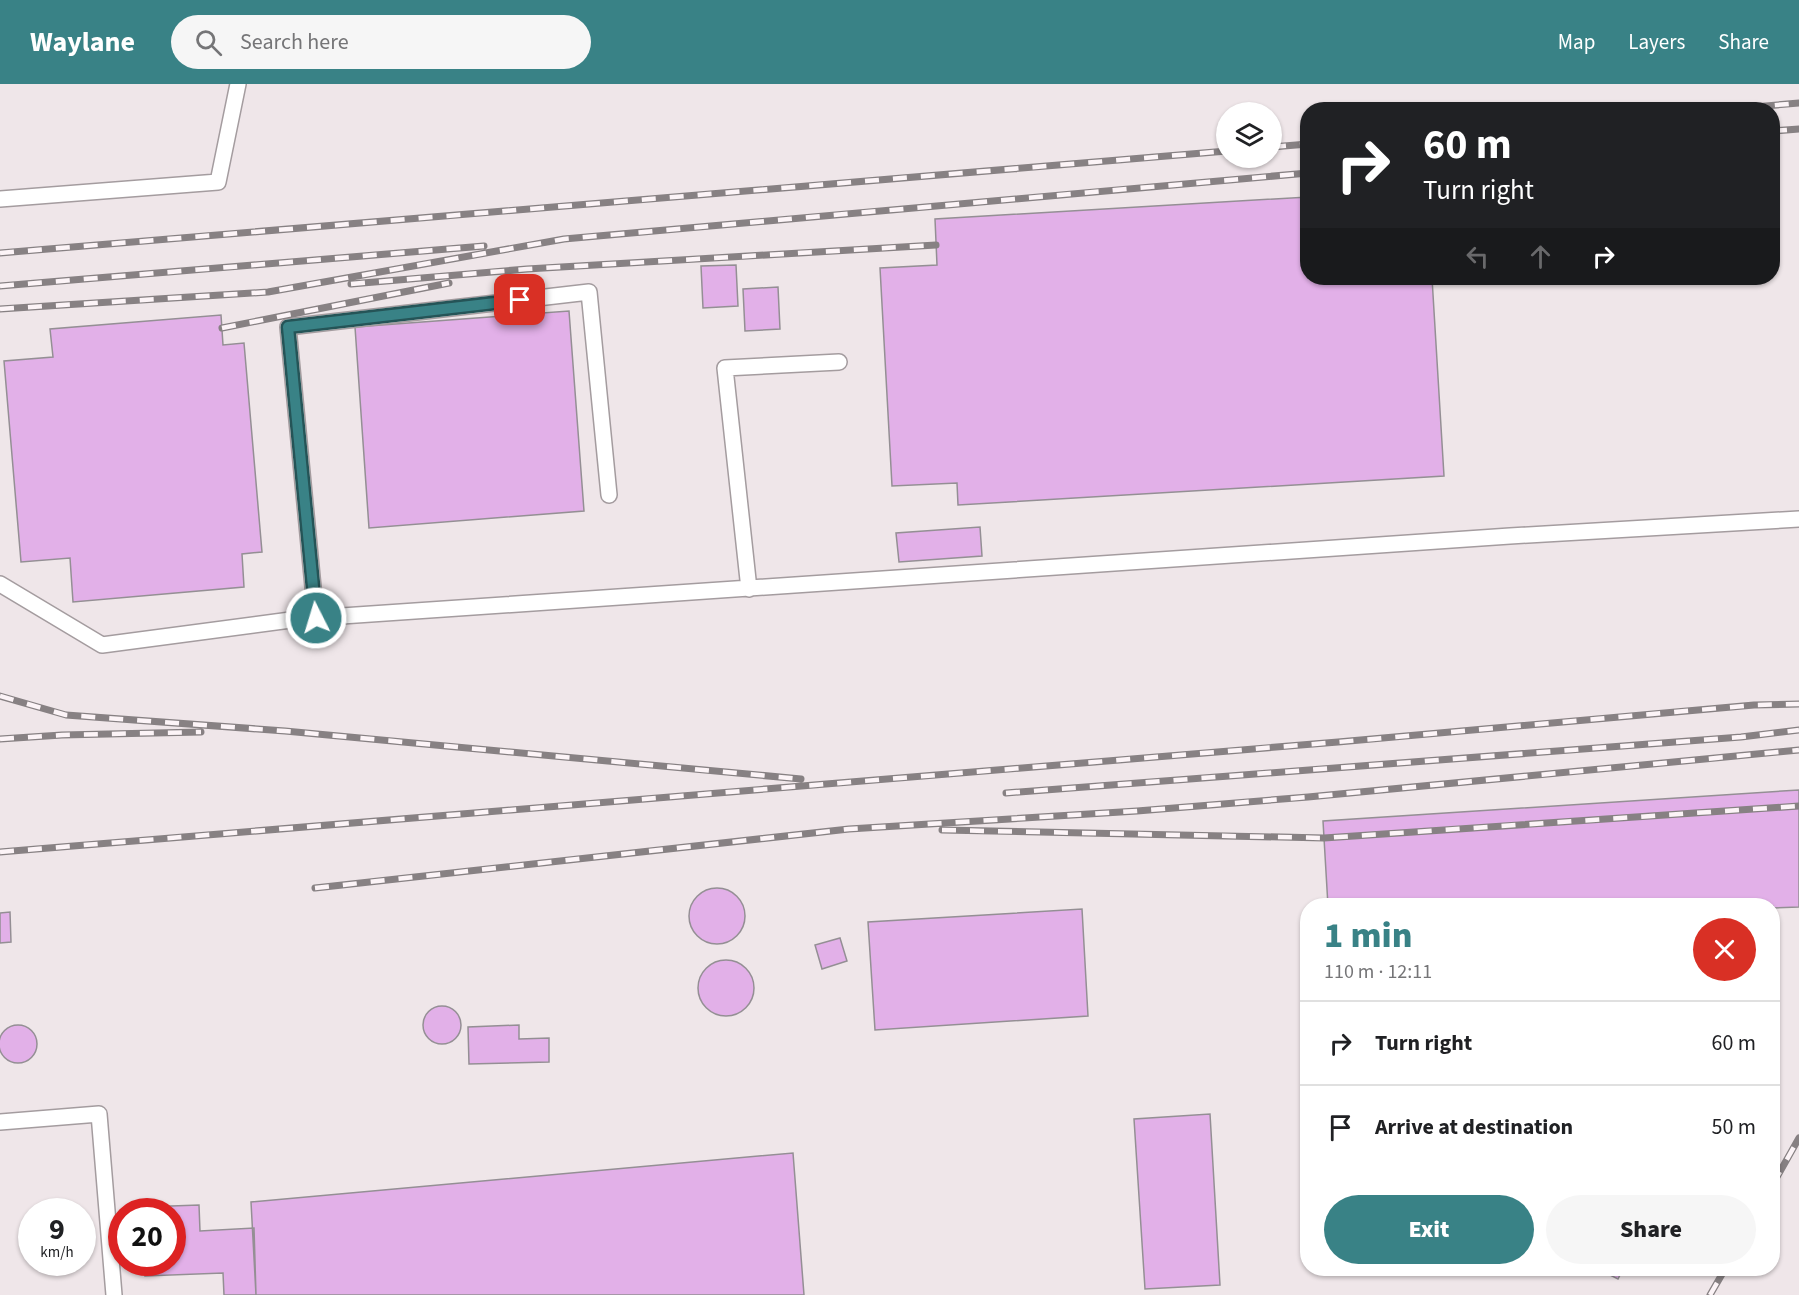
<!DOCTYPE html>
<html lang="en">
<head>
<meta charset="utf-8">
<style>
  :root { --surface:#fff; --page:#f6f6f6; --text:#202124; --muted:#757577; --line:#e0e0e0; --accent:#398286 }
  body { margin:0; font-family:"Source Sans 3",sans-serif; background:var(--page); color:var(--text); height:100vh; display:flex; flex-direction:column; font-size:22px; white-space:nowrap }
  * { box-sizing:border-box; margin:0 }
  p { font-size:20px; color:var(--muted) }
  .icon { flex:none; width:33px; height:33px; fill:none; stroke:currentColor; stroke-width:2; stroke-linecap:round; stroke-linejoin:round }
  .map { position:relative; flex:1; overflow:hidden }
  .drawer { position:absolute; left:1300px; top:814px; width:480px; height:378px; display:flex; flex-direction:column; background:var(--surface); border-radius:24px; box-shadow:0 2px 4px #0004 }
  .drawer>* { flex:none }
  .hud { position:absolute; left:1300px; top:18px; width:480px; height:183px; border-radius:24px; box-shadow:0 2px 4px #0004; background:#202124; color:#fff; overflow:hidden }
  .fabs { position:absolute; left:1216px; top:18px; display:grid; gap:12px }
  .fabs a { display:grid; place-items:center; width:66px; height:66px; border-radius:50%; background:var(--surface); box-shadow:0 2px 4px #0004; font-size:30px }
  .speed { position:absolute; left:18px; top:1114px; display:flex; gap:12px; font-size:30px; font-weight:700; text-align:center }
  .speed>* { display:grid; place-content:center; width:78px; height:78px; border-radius:50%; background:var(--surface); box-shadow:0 2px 4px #0004; line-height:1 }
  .speed small { font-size:15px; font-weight:400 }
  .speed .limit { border:9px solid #d22; background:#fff; color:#111 }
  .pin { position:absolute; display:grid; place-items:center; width:51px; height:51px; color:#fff; margin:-26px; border-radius:12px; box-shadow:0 3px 9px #0006 }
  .me { position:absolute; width:66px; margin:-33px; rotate:355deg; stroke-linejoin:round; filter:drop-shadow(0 0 4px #0008) }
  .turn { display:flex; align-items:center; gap:21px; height:126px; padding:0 24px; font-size:27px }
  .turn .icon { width:78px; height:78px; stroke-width:2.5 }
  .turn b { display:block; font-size:42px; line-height:51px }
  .lanes { display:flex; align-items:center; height:57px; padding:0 24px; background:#0003; justify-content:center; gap:30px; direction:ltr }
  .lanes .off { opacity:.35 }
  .round { display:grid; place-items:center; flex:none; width:63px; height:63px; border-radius:32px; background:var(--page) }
  .headline { display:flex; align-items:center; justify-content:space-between; height:102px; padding:0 24px }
  h1 { font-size:36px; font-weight:800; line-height:45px; color:var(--accent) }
  .primary-button { display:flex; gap:12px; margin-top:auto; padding:12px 24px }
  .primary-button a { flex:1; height:69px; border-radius:36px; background:var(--accent); color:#fff; font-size:24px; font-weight:800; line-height:69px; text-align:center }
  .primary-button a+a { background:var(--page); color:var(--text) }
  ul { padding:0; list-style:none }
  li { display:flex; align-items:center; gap:18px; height:84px; padding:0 24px; border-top:2px solid var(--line) }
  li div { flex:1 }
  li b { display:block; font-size:22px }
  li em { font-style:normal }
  header { display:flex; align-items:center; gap:36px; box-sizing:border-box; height:84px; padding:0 30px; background:var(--accent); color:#fff }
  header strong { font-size:28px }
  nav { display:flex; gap:33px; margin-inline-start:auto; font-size:21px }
  .search { width:420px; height:54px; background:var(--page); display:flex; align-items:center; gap:15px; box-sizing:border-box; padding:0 21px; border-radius:33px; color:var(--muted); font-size:22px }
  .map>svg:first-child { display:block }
  .building { fill:#e2b0e8; stroke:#948f94; stroke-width:1.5 }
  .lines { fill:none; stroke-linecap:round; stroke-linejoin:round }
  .service-casing { stroke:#a49c9f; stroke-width:18 }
  .service { stroke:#fff; stroke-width:15 }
  .rail-casing { stroke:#878183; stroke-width:7 }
  .rail { stroke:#fcf4f7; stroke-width:4.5; stroke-dasharray:14; stroke-linecap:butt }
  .route-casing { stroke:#255457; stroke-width:15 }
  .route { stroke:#398286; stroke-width:10 }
</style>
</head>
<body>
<header>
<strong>Waylane</strong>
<div class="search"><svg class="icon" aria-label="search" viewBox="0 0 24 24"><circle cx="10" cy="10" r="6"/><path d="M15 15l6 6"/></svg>Search here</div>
<nav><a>Map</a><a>Layers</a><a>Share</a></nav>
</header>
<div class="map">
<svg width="1799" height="1211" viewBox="0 0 1799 1211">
  <rect width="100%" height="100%" fill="#efe6e9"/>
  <!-- building -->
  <path class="building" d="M1308 113V194H1432L1444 392 958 421 957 399 892 402 880 184 937 181 935 135Z
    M736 181 738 222 703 224 701 182Z
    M778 203 780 245 745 247 743 205Z
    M569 227 584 427 369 444 355 243Z
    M221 231 223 261 244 259 262 468 242 470 244 503 73 518 70 474 21 478 4 277 53 273 50 245Z
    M980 443 982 472 899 478 896 449Z
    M1799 706V823L1773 824V822H1328L1323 737Z
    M689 832a28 28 0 1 1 56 0a28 28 0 1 1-56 0Z
    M1082 825 1088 932 875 946 868 838Z
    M10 828 11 858 0 859V829Z
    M840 854 847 877 822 885 815 861Z
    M698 904a28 28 0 1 1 56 0a28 28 0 1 1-56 0Z
    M423 941a19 19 0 1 1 38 0a19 19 0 1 1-38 0Z
    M519 941V955L549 954V978L469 980 468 943Z
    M-1 960a19 19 0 1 1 38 0a19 19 0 1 1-38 0Z
    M1210 1030 1220 1201 1145 1205 1134 1035Z
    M793 1069 804 1211H256L251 1118Z
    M199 1121 200 1147 254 1144 256 1211H224L223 1189 145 1192V1179H172V1128H143V1123Z
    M1598 1185H1623L1618 1195Z"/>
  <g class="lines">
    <defs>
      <path id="service" d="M0 115 218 98 238 0
        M0 500 102 561 298 535 1510 452 1799 435
        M749 505 725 284 839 278
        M316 534 288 243 589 208 609 411
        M0 1038 99 1030 114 1211"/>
    </defs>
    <!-- service casing -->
    <use href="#service" class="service-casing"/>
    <!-- service -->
    <use href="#service" class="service"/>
    <defs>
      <path id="rail" d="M1719 26 1799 19
        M1773 47 1799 45
        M1272 63 1308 60
        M0 169 1227 67
        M351 200 527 185 936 161
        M0 202 484 162
        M0 225 268 208 564 155 1308 89
        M222 244 449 199
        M0 612 66 631 285 647 801 695
        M0 655 62 651 201 648
        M1006 709 1741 653 1799 646
        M942 746 1324 754 1799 722
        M0 768 1338 658 1754 621 1799 620
        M315 804 849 745 1137 727 1308 713 1799 666
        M1773 1100 1799 1054
        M1710 1211 1725 1185"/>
    </defs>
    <!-- rail casing -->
    <use href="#rail" class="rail-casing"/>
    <!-- rail -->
    <use href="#rail" class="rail"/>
  </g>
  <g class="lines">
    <defs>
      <path id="route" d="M316 534 288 243 520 216"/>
    </defs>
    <!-- route casing -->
    <use href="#route" class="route-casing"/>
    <!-- route -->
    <use href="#route" class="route"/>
  </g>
</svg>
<div class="fabs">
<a><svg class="icon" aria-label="layers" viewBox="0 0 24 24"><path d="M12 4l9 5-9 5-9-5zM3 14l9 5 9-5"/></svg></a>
</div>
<div class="speed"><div>9<small>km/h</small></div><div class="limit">20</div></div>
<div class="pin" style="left:520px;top:216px;background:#d93025"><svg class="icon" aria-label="arrive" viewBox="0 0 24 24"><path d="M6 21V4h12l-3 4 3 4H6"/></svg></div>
<svg class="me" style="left:316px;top:534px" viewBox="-20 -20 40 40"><circle r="17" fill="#398286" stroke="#fff" stroke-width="3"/><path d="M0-11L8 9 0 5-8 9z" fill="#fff"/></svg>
<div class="hud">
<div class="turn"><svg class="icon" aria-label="right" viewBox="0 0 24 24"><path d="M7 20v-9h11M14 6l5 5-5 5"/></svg><div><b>60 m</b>Turn right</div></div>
<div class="lanes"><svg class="icon off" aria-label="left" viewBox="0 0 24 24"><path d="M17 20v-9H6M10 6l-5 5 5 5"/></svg><svg class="icon off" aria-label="ahead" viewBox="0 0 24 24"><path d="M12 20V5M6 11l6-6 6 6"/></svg><svg class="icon" aria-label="right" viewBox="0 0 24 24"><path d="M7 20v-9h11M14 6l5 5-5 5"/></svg></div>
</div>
<section class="drawer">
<div class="headline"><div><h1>1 min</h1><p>110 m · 12:11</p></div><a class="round" style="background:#d93025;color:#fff"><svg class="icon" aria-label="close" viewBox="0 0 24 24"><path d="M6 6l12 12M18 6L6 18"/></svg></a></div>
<ul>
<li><svg class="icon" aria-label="right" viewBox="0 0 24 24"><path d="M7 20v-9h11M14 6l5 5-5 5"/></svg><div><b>Turn right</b></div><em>60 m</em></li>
<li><svg class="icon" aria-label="arrive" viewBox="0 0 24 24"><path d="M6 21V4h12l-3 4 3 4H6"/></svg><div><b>Arrive at destination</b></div><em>50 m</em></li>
</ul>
<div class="primary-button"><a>Exit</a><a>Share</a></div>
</section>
</div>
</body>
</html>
